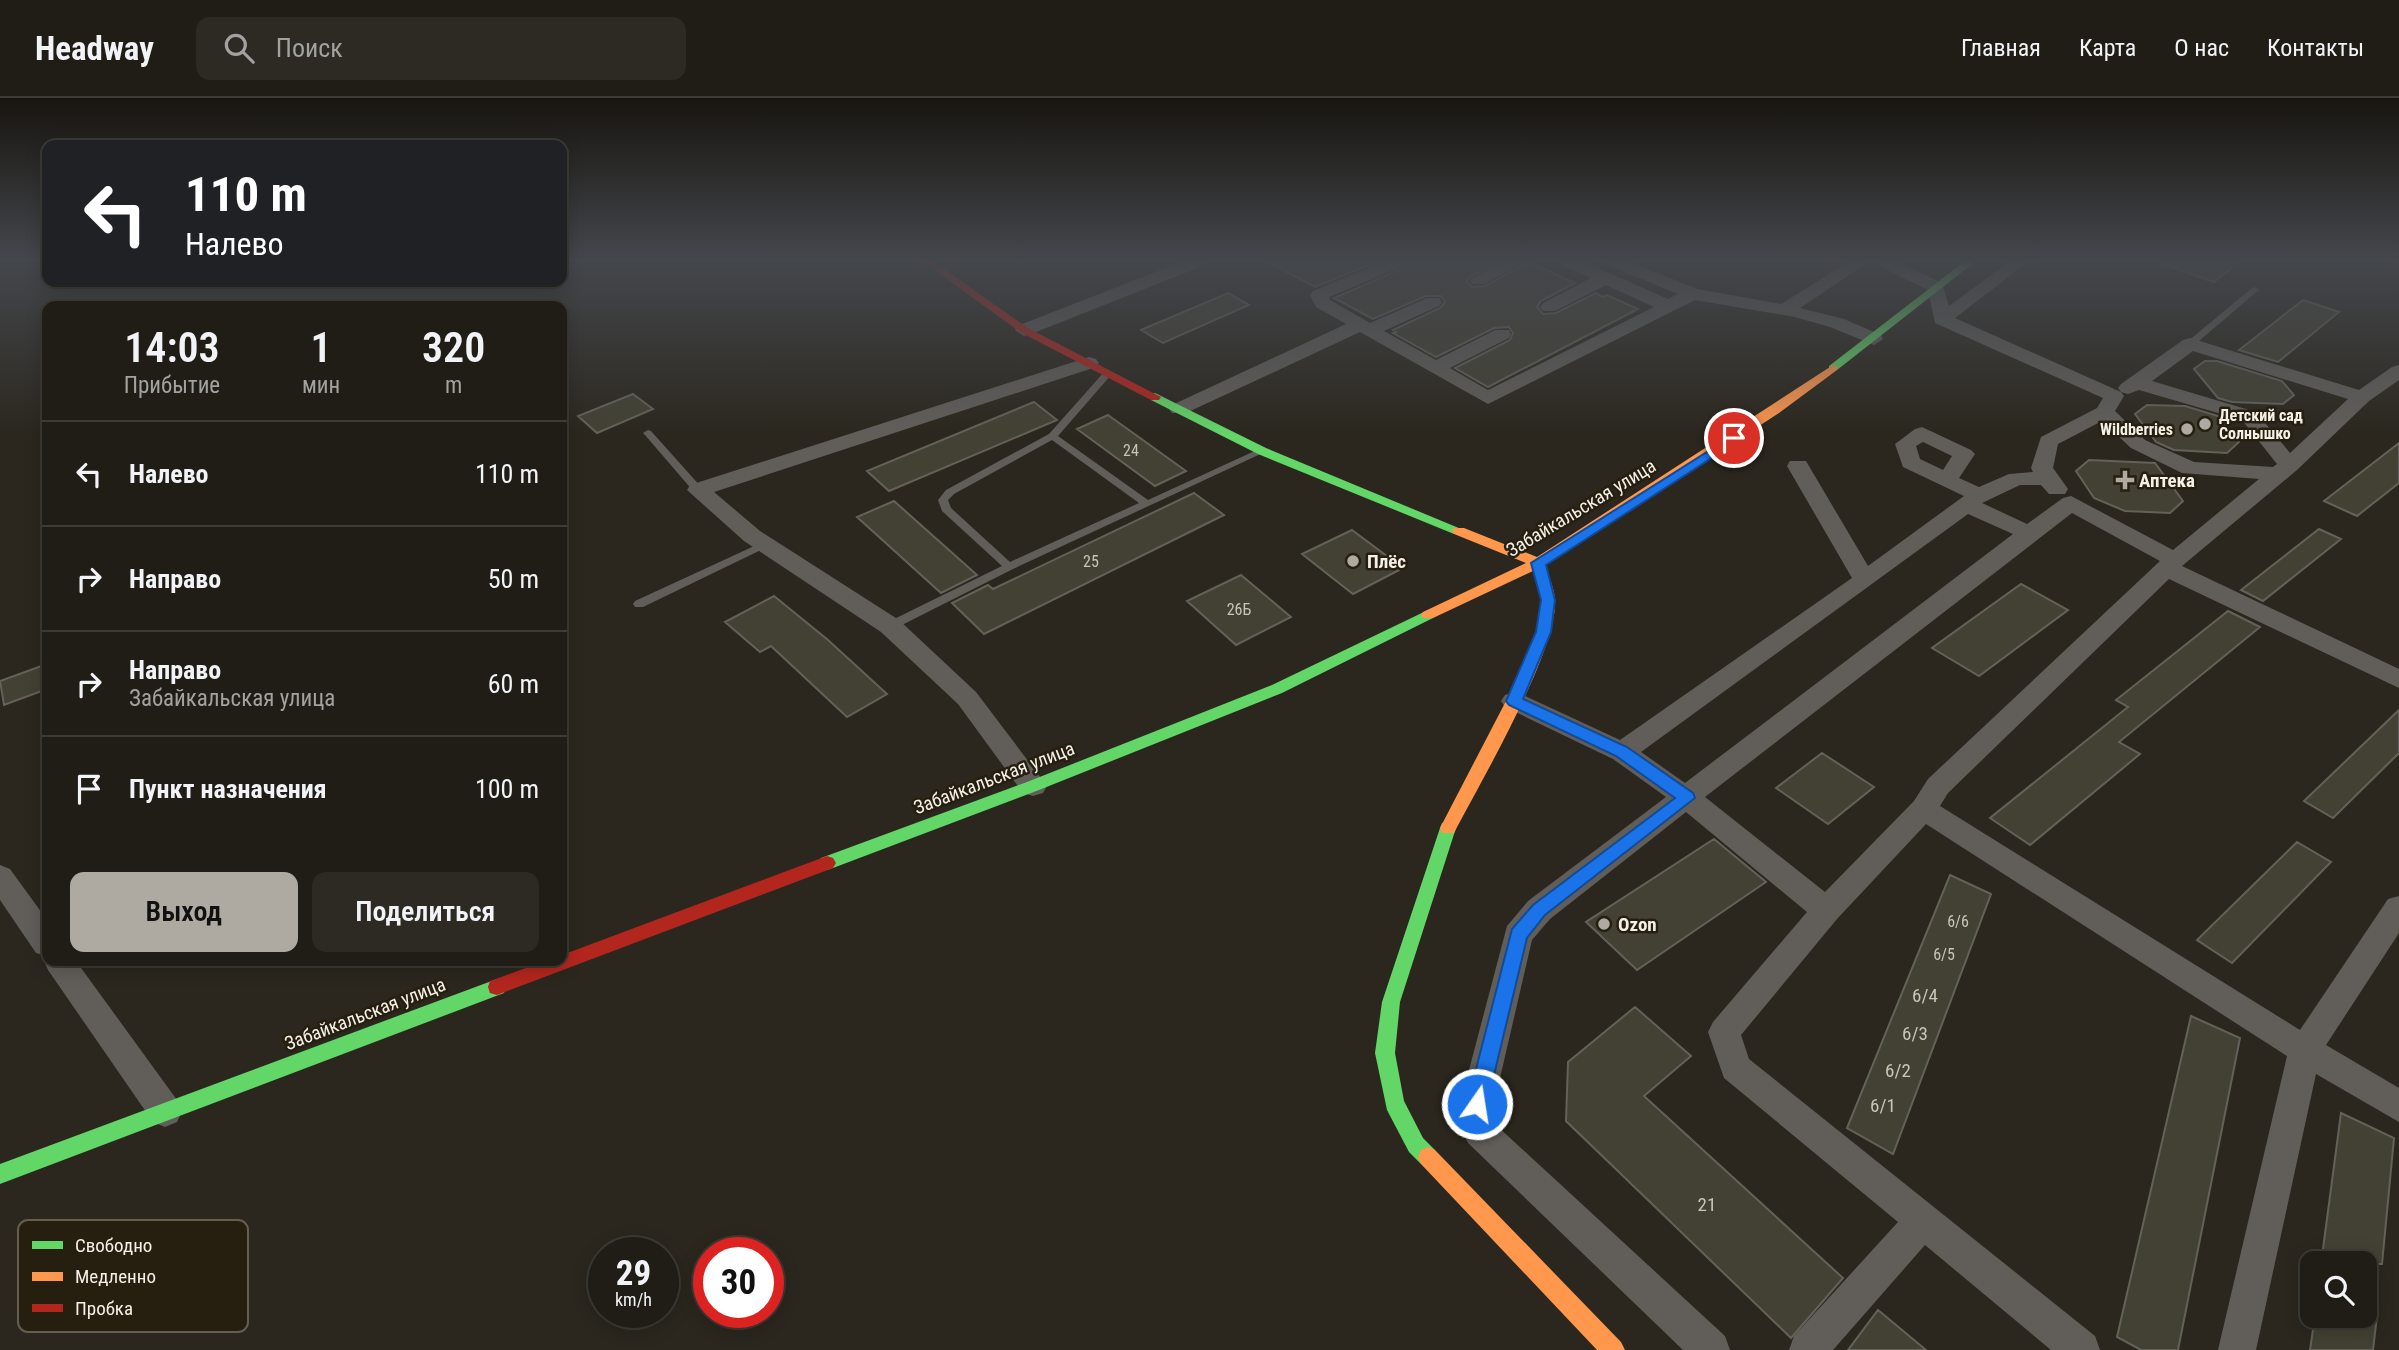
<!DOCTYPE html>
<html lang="ru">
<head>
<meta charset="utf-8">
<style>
  :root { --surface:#201d16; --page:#2d2a23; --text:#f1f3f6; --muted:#a2a2a1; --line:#3d3b35; --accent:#aeaaa1 }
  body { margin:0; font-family:"Roboto Condensed",sans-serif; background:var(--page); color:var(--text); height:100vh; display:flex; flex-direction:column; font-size:26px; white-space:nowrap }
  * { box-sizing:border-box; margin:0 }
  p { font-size:23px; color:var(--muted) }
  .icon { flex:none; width:38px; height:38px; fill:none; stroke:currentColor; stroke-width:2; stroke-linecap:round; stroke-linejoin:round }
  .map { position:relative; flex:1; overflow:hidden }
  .details { position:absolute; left:42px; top:203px; width:525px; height:665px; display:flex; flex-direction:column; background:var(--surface); border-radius:14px; box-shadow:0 4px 18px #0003,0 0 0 2px var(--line) }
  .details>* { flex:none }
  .top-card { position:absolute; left:42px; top:42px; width:525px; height:147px; border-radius:14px; box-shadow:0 4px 18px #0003,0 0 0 2px var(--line); background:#202124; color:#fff; overflow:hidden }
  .controls { position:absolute; left:2300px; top:1153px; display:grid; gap:14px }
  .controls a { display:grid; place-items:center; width:77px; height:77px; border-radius:14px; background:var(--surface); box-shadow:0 4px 18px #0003,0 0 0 2px var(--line); font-size:35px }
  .speed { position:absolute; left:588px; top:1139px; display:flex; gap:14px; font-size:35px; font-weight:700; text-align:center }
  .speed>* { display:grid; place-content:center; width:91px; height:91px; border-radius:50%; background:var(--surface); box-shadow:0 4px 18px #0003,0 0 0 2px var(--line); line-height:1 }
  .speed small { font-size:18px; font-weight:400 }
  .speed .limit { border:10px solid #d22; background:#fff; color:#111 }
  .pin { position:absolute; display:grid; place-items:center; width:60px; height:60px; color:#fff; margin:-30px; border:4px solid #fff; border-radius:50%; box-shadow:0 2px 7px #0007 }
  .me { position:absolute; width:77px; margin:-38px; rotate:13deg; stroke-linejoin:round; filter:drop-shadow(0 0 5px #0008) }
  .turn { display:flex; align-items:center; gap:24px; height:147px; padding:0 28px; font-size:32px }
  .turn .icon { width:91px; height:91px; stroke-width:2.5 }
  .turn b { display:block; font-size:49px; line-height:60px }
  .eta { display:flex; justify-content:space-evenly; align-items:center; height:119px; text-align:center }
  .eta b { font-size:42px; font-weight:600; line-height:49px }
  .button { display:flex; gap:14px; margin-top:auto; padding:14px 28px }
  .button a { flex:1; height:80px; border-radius:14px; background:var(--accent); color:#111; font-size:28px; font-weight:600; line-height:80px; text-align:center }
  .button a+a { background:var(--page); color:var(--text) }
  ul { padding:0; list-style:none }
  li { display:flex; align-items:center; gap:21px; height:105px; padding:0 28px; border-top:2px solid var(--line) }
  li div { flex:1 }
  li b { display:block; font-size:26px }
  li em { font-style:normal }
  header { display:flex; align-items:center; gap:42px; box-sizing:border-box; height:98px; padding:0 35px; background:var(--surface); border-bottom:2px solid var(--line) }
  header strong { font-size:33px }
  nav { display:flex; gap:38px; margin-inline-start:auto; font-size:24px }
  .search { width:490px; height:63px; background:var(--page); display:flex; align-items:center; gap:18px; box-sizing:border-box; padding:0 24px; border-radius:14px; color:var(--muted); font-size:26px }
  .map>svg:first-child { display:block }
  .building { fill:#434133; stroke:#636159; stroke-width:2 }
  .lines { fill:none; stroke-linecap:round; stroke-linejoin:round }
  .lane { fill:#615e5a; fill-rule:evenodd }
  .street { fill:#615e5a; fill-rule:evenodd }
  .fast { fill:#63d668; fill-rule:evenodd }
  .slow { fill:#ff974d; fill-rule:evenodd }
  .jam { fill:#b3261e; fill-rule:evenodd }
  .route { fill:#1a73e8; stroke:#114b97; stroke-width:2 }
  .poi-dot { fill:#aeaaa1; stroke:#261f10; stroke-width:2.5 }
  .labels { text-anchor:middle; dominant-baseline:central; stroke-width:5; stroke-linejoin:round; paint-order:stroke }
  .far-poi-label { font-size:16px; font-weight:bold; fill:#f5f0e7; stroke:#261f10; text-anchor:start }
  .number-label { font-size:16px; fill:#c8c4ba }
  .poi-label { font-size:19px; font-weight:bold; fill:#f5f0e7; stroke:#261f10; text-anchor:start }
  .street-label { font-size:19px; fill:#f5f0e7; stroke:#261f10 }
  .near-number-label { font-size:19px; fill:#c8c4ba }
  .key { fill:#261f10; stroke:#645e50; stroke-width:2 }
  .key-label { font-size:19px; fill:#f5f0e7 }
</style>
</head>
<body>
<header>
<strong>Headway</strong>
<div class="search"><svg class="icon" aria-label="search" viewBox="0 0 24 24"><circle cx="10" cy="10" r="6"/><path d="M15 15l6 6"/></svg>Поиск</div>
<nav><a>Главная</a><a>Карта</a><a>О нас</a><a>Контакты</a></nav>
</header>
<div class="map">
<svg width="2399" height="1252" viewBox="0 0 2399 1252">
  <rect width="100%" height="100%" fill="#2b271e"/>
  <!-- building -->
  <path class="building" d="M1266 163H1379L1315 189Z
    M1411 163H1499L1468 180 1467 184 1472 189 1485 188 1529 164 1575 185 1541 203 1537 209 1543 216 1556 215 1596 195 1603 199 1607 197 1638 211 1488 289 1455 270 1510 242 1513 235 1509 229 1494 230 1436 259 1393 235 1396 234 1393 232 1440 210 1445 204 1441 198H1426L1373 221 1334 200 1406 169Z
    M2163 163H2240L2214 184 2162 166Z
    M1228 195 1249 207 1163 245 1141 232Z
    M2303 202 2339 214 2278 264 2239 252Z
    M2205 263H2217L2282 283 2294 297 2283 306 2232 304 2218 300 2194 271Z
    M633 296 653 311 597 335 578 318Z
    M1034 304 1057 322 889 393 867 373Z
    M2147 307 2185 308 2218 318 2239 344 2227 355 2174 352 2156 344 2135 316Z
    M1108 317 1186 373 1155 388 1077 331Z
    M2399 345V385L2357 418 2324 403Z
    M2089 362 2155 365 2183 403 2170 415 2125 413 2094 400 2076 373Z
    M1194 395 1224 417 984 536 952 505 988 487 993 491Z
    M894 403 977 477 941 495 857 419Z
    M2319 431 2341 441 2263 503 2241 492Z
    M1352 432 1403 470 1353 496 1302 456Z
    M1241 477 1291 519 1236 547 1187 503Z
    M2021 486 2068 512 1979 578 1932 550Z
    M774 498 828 542 887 596 847 619 771 548 760 554 725 524Z
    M2228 513 2260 529 2119 644 2140 656 2030 747 1990 720 2128 609 2116 602Z
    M47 566V591L4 607 0 583Z
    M2399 612V655L2333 720 2304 703Z
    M1822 655 1874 689 1828 726 1776 690Z
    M1714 741 1766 784 1637 872 1586 824Z
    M2297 744 2331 764 2232 865 2197 842Z
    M1950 777 1991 796 1893 1056 1847 1030Z
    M1635 909 1691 958 1644 998 1843 1180 1791 1240 1566 1023 1568 964Z
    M2191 918 2240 940 2178 1252H2141L2117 1239Z
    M2341 1015 2394 1040 2382 1166H2321Z
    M1878 1212 1926 1252H1848Z
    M2315 1218H2377L2373 1252H2310Z"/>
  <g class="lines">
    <!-- lane -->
    <path class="lane" d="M2253 189 2260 191 2193 248H2187V244Z
      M1108 272 1113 275 1111 277 1058 338 1148 402 1259 351 1262 350 1267 353 1013 471 894 531H886L884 528 886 525 1002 468 942 413 938 402 946 392 1049 336 1105 273ZM1052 342 1139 405 1010 464 951 410 948 402 954 396Z
      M648 332 651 333 702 390V394H694L645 337 643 335Z
      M765 443 769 444 770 446 769 448 643 509H635L633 506 635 503Z"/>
    <!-- street -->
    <path class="street" d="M1184 163H1208L1205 167 1031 236 1024 238 1015 232 1017 228Z
      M1385 163H1408L1405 167 1329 199 1330 202 1370 225 1427 200H1439L1442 204 1439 208 1384 233 1436 262 1495 232H1509L1511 236 1509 240 1450 270 1488 292 1654 209 1606 187 1555 213H1543L1540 209 1543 205 1591 180 1562 167 1560 163H1582L1668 201 1678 196 1608 167 1605 163H1628L1697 191 1781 206 1850 163H1870L1800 210 1844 221 1881 237 1883 241 1874 247 1830 229 1795 219 1695 202 1488 306 1360 234 1186 315H1172L1169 311 1172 307 1346 226 1316 209 1310 197 1313 193Z
      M1504 163H1526L1484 186H1472L1469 182Z
      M1875 163H1896L1942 185 1949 208 2010 163H2029L1955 220 2121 294 2118 290 2121 286 2183 242 2190 240 2359 292 2392 269 2399 267V282L2369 303 2297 372 2182 468 2399 571V590L2169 481 1948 695 1940 708 2300 932 2388 801 2399 798V835L2326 947 2399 990V1024L2316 976 2256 1252H2218L2287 958 1926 726 1837 821 1741 937 1749 961 2095 1238 2100 1252H2051L1925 1147 1833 1252H1789L1794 1238 1898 1124 1724 980 1708 934 1713 924 1807 814 1686 714 1550 821 1532 842 1494 1006 1496 1027 1725 1238 1730 1252H1683L1468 1045 1463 1034 1460 1006 1507 828 1528 803 1666 699 1613 661 1505 609 1501 603 1505 597 1514 594 1523 597 1620 642 1852 480 1787 368 1790 363H1806L1868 468 1964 398 1903 369 1895 346 1915 331 1922 329 1971 352 1975 356 1959 380 1979 389 2009 376 2033 374 2031 370 2041 339 2097 310 2103 300 1935 225 1928 192 1877 167ZM2193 253 2348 301 2290 355 2256 314 2152 283ZM2139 292 2242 322 2277 366 2273 369 2194 364 2145 342 2115 313 2124 298 2121 294 2128 296ZM2102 323 2131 350 2182 375 2259 381 2173 452 2071 398 2063 400 2027 426 1982 405 2020 387H2041L2049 396H2065L2068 391 2053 370 2058 346ZM1923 344 1952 358 1943 372 1920 361 1916 348ZM2072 415 2160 463 1928 681 1914 703 1825 794 1705 699ZM1968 416 2013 436 1685 685 1641 654Z
      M1089 259 1096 261 1099 265 1096 269 714 394 760 433 899 522 976 594 1047 688 1043 695 1033 698 1023 695 958 606 881 534 744 443 687 392 690 387Z
      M0 767 10 771 47 822V863H76L177 1002 182 1013 177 1024 165 1029 153 1024 48 872 44 863 46 858 36 855 0 802Z"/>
    <!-- fast -->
    <path class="fast" d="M1965 163H1976L1837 272H1829V268Z
      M1155 295 1266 350 1466 433 1464 436H1454L1258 356 1151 302V296Z
      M1428 512 1433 514 1435 517 1433 520 1282 595 1039 692 833 770 827 772 821 770 818 765 821 760 1027 684 1272 587Z
      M1448 723 1454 725 1456 730 1400 904 1395 955 1404 1003 1423 1040 1435 1052 1438 1059 1435 1066 1428 1069 1421 1066 1409 1054 1387 1012 1375 955 1382 904 1440 730 1442 725Z
      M497 881 504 883 506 889 504 895 0 1086V1066Z"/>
    <!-- slow -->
    <path class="slow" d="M1833 267 1837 268V272L1779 315 1545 467C1548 478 1555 491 1555 503 1557 554 1480 685 1454 735H1442L1440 730 1506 603 1537 534 1541 502 1533 473 1433 520H1423L1421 517 1423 514 1526 465 1454 436 1452 433 1454 430H1464L1537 459Z
      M1428 1049 1435 1052 1621 1244 1625 1252H1597L1421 1066 1418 1059 1421 1052Z"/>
    <!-- jam -->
    <path class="jam" d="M922 163H933L1028 230 1161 299 1159 302H1151L1020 234Z
      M827 758 833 760 836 765 833 770 497 897 490 895 488 889 490 883 545 863H562V857Z"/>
  </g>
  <!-- sky -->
  <linearGradient id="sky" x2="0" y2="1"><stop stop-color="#181510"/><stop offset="0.48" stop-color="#44474c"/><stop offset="1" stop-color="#44474c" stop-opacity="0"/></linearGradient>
  <rect width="2399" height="338" fill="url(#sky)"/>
  <!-- route -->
  <path class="route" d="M1734 337 1740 340 1738 343 1546 467 1555 502 1551 534 1523 601 1627 649 1693 695 1695 700 1545 817 1527 840 1487 1006 1484 1013 1477 1015 1470 1013 1467 1006 1512 831 1533 807 1675 700 1616 658 1509 607 1506 603 1536 534 1541 502 1531 465Z"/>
  <!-- markers -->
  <g class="poi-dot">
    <circle cx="2205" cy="326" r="7"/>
    <circle cx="2187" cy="331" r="7"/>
    <path d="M2121.5 371.5h7v7h7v7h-7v7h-7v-7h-7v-7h7z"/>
    <circle cx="1353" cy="463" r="7"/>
    <circle cx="1604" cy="826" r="7"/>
  </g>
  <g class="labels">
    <!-- far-poi labels -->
    <g class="far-poi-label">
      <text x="2219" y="317">Детский сад<tspan x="2219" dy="18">Солнышко</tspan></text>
      <text x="2173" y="331" text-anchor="end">Wildberries</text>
    </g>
    <!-- number labels -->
    <g class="number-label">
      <text x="1131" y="352">24</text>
      <text x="1091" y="463">25</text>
      <text x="1239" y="511">26Б</text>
      <text x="1958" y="823">6/6</text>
      <text x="1944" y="856">6/5</text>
    </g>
    <!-- poi labels -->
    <g class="poi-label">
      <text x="2139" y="382">Аптека</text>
      <text x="1367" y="463">Плёс</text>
      <text x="1618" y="826">Ozon</text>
    </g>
    <!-- street labels -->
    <g class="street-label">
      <text transform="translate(1581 410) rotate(-31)">Забайкальская улица</text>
      <text transform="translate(994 680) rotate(-21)">Забайкальская улица</text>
      <text transform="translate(365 916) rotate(-21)">Забайкальская улица</text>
    </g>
    <!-- near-number labels -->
    <g class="near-number-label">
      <text x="1925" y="897">6/4</text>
      <text x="1915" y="935">6/3</text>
      <text x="1898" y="972">6/2</text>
      <text x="1883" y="1007">6/1</text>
      <text x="1707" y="1106">21</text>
    </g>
  </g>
  <!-- legend -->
  <rect x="18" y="1122" width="230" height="112" rx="10" class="key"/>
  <rect x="32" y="1143" width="31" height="8" fill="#63d668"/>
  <rect x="32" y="1174" width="31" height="9" fill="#ff974d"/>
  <rect x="32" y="1206" width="31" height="8" fill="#b3261e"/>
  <g class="key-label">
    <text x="75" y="1154">Свободно</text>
    <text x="75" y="1185">Медленно</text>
    <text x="75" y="1217">Пробка</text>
  </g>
</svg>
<div class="controls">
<a><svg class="icon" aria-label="search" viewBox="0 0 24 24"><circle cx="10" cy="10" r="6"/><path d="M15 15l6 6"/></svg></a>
</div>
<div class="speed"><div>29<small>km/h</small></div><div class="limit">30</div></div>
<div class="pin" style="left:1734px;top:340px;background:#d93025"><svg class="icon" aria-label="arrive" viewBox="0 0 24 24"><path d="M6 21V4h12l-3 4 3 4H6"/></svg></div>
<svg class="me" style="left:1477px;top:1006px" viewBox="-20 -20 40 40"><circle r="17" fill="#1a73e8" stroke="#fff" stroke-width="3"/><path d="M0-11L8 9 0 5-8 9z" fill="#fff"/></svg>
<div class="top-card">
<div class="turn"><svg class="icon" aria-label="left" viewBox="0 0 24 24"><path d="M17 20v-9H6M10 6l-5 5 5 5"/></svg><div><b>110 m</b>Налево</div></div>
</div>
<section class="details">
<div class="eta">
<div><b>14:03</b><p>Прибытие</p></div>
<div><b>1</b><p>мин</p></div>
<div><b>320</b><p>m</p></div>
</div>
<ul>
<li><svg class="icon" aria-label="left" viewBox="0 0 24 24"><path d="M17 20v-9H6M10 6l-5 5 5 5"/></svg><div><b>Налево</b></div><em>110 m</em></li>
<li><svg class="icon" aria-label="right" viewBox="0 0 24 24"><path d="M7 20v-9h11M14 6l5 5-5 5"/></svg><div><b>Направо</b></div><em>50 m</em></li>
<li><svg class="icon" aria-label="right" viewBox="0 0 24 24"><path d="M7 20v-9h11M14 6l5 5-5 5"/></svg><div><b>Направо</b><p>Забайкальская улица</p></div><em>60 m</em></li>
<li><svg class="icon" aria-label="arrive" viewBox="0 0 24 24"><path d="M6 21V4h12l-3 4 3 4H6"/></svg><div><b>Пункт назначения</b></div><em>100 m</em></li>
</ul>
<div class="button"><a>Выход</a><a>Поделиться</a></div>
</section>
</div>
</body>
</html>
